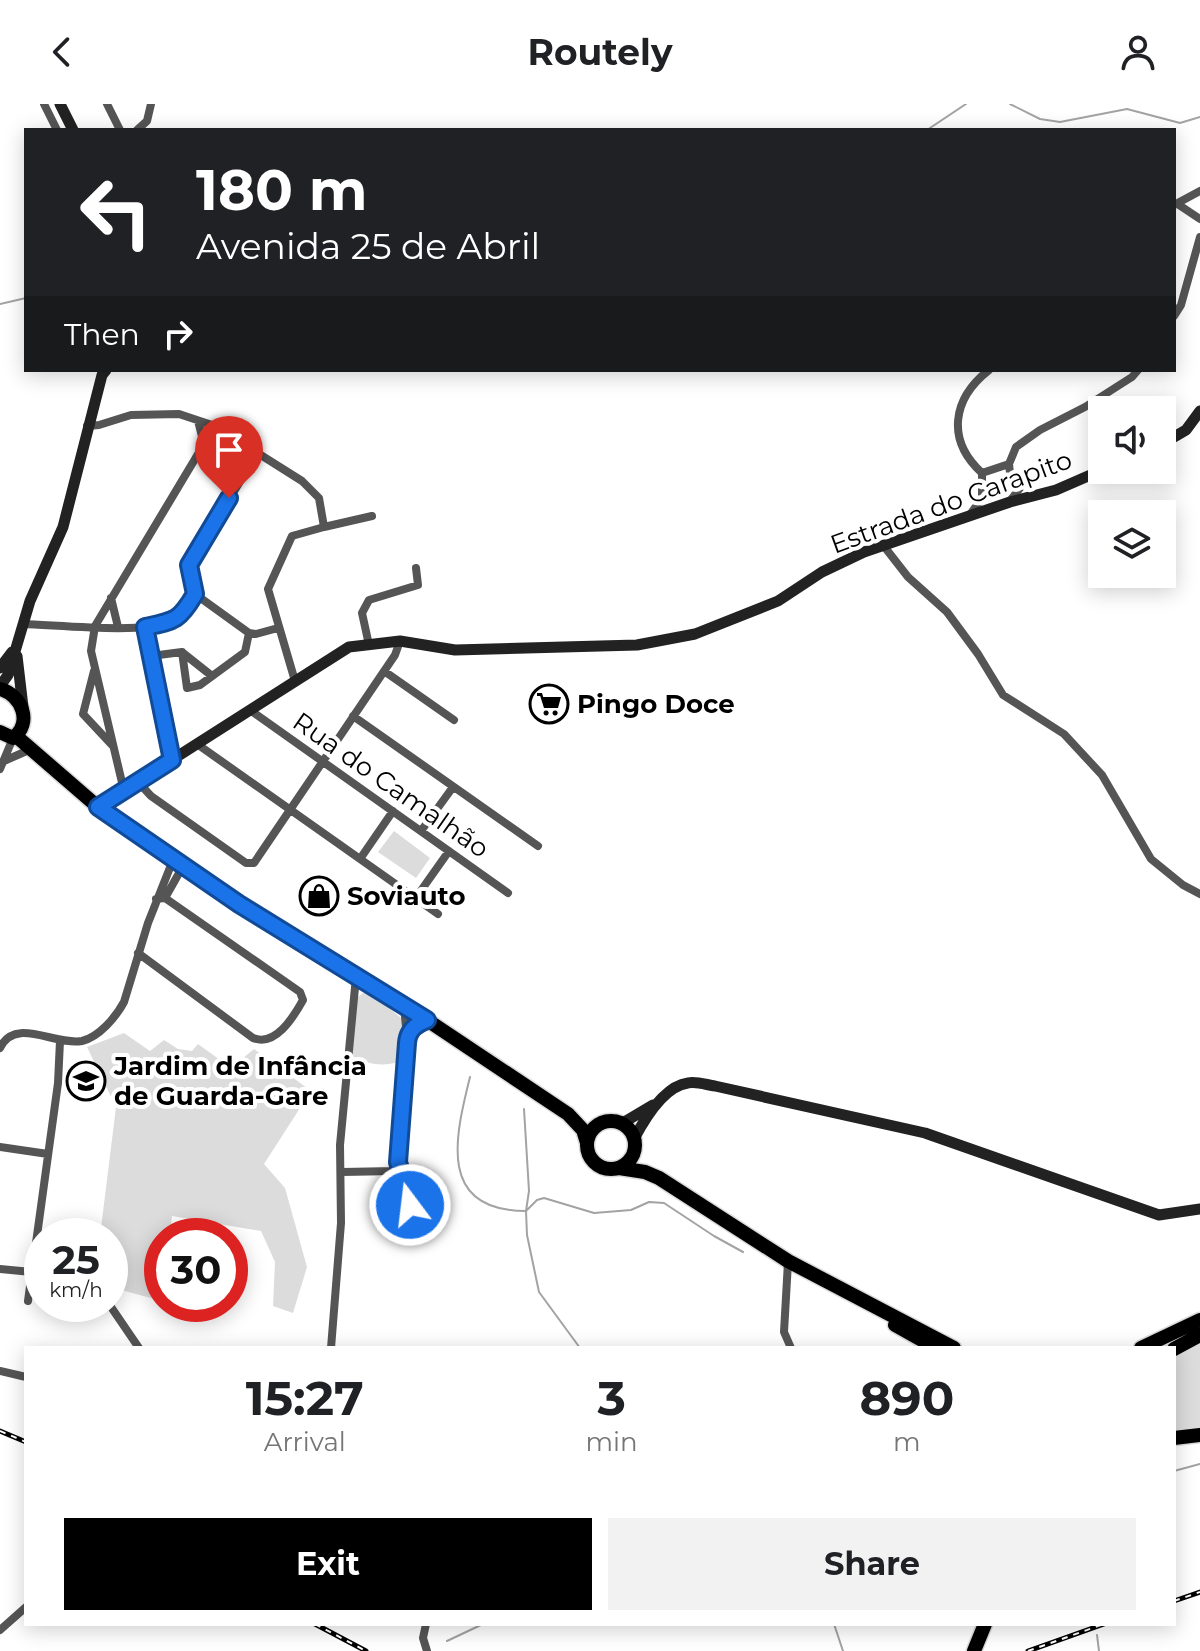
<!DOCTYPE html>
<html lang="en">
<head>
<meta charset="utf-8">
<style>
  :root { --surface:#fff; --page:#f2f2f2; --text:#202124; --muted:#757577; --accent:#000 }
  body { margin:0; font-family:Montserrat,sans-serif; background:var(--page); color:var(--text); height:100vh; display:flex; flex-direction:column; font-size:30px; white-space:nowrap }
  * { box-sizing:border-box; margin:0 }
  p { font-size:26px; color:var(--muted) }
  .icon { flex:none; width:44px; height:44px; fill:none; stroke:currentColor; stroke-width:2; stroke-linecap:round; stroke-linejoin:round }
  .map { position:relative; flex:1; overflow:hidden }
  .side { position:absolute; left:24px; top:1242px; width:1152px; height:280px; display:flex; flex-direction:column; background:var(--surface); border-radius:0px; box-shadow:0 4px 20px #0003 }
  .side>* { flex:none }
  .top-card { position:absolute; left:24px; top:24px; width:1152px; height:244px; border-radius:0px; box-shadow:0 4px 20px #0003; background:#202124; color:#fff; overflow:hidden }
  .fabs { position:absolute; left:1088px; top:292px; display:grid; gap:16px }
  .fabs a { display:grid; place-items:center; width:88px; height:88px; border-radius:0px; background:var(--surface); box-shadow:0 4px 20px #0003; font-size:40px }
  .speed { position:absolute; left:24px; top:1114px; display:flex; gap:16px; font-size:40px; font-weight:700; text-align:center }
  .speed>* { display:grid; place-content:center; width:104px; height:104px; border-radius:50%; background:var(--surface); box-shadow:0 4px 20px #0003; line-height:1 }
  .speed small { font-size:20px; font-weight:400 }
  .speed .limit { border:12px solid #d22; background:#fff; color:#111 }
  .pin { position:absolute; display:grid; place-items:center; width:68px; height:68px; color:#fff; margin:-82px -34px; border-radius:50% 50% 50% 0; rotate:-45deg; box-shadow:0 0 8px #0007 }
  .pin .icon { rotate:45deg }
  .me { position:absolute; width:88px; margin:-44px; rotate:345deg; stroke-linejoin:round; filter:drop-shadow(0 0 6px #0008) }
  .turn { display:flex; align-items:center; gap:28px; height:168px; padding:0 40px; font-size:36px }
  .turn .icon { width:104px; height:104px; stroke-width:2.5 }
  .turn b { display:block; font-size:56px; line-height:68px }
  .then { display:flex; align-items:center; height:76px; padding:0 40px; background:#0003; gap:16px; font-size:30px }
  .eta { display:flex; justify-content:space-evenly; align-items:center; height:136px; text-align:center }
  .eta b { font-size:48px; font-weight:700; line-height:56px }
  .action { display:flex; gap:16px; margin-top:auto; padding:16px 40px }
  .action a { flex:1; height:92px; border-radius:0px; background:var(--accent); color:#fff; font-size:32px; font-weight:700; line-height:92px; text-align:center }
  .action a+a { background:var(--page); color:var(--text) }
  header { display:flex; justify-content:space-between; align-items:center; height:104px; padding:0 40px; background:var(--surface); font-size:36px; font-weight:700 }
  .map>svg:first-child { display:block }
  .green { fill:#dcdcdc }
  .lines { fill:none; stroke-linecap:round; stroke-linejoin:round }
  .stream { stroke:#a3a3a3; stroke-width:2 }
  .highway-casing { stroke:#dbdbdb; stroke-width:17 }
  .street { stroke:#555; stroke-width:8 }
  .secondary { stroke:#222; stroke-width:11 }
  .highway { stroke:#000; stroke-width:14 }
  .rail-casing { stroke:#000; stroke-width:5 }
  .rail { stroke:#fff; stroke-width:2; stroke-dasharray:6; stroke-linecap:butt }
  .route-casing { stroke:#114b97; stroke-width:20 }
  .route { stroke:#1a73e8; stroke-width:14 }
  .labels { text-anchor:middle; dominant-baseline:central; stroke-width:8; stroke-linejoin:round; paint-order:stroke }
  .street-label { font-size:26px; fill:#000; stroke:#fff }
  .poi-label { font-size:26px; font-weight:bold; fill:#000; stroke:#fff; text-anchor:start }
</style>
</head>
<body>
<header><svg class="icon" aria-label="back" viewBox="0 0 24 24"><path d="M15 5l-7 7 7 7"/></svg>Routely<svg class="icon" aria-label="person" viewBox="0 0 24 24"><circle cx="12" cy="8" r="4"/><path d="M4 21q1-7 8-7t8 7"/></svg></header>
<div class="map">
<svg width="1200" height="1547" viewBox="0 0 1200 1547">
  <rect width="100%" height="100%" fill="#fff"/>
  <!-- green -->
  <path class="green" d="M394 727 430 754 416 774 378 748Z
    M363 889 371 890 405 917 407 939 399 958C381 963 365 960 349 950L354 896Z
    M124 929 150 947 164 936 178 945 192 947 198 940 231 964 254 945 311 987 264 1060 285 1084 307 1163 293 1209 273 1202 275 1158 261 1127 172 1112 170 1132H162V1197L110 1183V1126L101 1124 116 1003 87 943Z
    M1200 1234V1326L1174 1329V1250Z"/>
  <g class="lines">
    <!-- stream -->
    <path class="stream" d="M1010 0 1040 15 1060 18 1127 5 1180 19 1200 13
      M927 26 966 0
      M0 200 26 194
      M470 973C455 1033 437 1107 526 1107L537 1096 544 1094 594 1109 631 1106 649 1098 664 1099 714 1132 743 1148
      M524 1005 529 1087 526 1107 527 1131 539 1188 580 1244
      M1174 1367 1200 1360
      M834 1520 843 1547
      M1097 1531 1099 1547
      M447 1537 483 1520"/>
    <defs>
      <path id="highway" d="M0 585C22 591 33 619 13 634L0 628
        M16 632 98 703 173 756 298 838 433 920 568 1010 583 1026 587 1039
        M587 1041a24 24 0 1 1 48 0a24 24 0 1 1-48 0Z
        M619 1064 645 1068 659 1074 788 1157 954 1244
        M895 1221 936 1244
        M1141 1244 1200 1216
        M1174 1245 1200 1231
        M1174 1334 1200 1331
        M974 1547 985 1520"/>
    </defs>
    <!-- highway casing -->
    <use href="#highway" class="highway-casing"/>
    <!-- street -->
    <path class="street" d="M44 0 57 26
      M107 0 120 26
      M137 26 147 17 151 0
      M1174 101 1200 87
      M1179 101 1200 115
      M1174 212 1181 201 1200 133
      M989 266C952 295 946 336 982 369L1009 360 1016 343 1040 326 1085 303 1132 273 1138 266
      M198 317 204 340
      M87 322 99 321 131 311 179 310 215 322 302 377 319 394 324 423 292 432 268 485 295 577
      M204 340 232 332
      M258 348 189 461 195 490 249 529 256 530 278 524
      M1009 360 1010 369 1020 384 1010 397
      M969 412 982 394V369
      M324 423 372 412
      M883 441 908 473 947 508 978 550 1003 591 1064 630 1102 671 1151 755 1183 781 1200 790
      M111 494 118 523
      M23 520C58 521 142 530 171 518 182 513 189 500 195 490
      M145 523 172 656
      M369 541 362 509 369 496 418 481 416 464
      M183 549 212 572
      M151 552 182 548 187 584 200 581 245 548 249 529
      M94 567 83 610 112 641
      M384 567 454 616
      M250 606 508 789
      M353 612 538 742
      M197 640 438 810
      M4 657 29 646
      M0 665 13 634
      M138 678 151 692 246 759H254L395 551 400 537
      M124 687 91 547 95 522 204 340
      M421 727 453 683
      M360 755 393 707
      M165 794 183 762
      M415 795 449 747
      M138 849 253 934C275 943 293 914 303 896L300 888 165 794 156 795
      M0 944C15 912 55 942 82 937 99 933 116 913 124 898L148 819 173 756
      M0 1043 48 1050
      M399 1061 410 1101V1114
      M342 1068 395 1067 398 1058 407 933 404 902
      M788 1158 784 1228 791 1244
      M0 1165 42 1169
      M28 1197 58 979 60 937
      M109 1200 139 1244
      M331 1244 341 1119 340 1041 356 873
      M0 1267 26 1273
      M426 1520 423 1534 427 1547
      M0 1526 26 1503"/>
    <!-- secondary -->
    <path class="secondary" d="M60 0 73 26
      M1162 340 1186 326 1200 307
      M17 552 23 603
      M0 564 12 548
      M0 582 8 571 30 497 63 423 102 271 106 266
      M98 703 349 543 400 537 455 546 637 541 695 530 778 497 822 468 864 448 1010 398 1056 386 1102 366
      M621 1020 653 1001
      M634 1035C644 1016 664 982 688 979 696 977 707 981 715 982L925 1029 1159 1111 1200 1105"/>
    <!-- highway -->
    <use href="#highway" class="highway"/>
    <defs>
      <path id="rail" d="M0 1327 26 1338
        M1174 1497 1200 1488
        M315 1520 366 1547
        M1028 1547 1104 1520"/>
    </defs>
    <!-- rail casing -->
    <use href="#rail" class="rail-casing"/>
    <!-- rail -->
    <use href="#rail" class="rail"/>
  </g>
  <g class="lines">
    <defs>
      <path id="route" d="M229 394 189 461 195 490C179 517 175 517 145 523L172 656 98 703 239 800 427 916C416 920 408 926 407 939L398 1058 410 1101"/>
    </defs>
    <!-- route casing -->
    <use href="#route" class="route-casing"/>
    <!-- route -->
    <use href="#route" class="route"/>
  </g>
  <!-- icons -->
  <defs>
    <symbol id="supermarket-ring" viewBox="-11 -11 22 22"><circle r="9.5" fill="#fff" stroke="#000" stroke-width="1.5"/><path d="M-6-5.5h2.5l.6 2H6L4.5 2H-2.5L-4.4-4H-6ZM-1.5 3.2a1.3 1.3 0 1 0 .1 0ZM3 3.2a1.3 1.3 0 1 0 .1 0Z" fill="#000"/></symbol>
    <symbol id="shop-ring" viewBox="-11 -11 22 22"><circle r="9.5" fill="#fff" stroke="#000" stroke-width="1.5"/><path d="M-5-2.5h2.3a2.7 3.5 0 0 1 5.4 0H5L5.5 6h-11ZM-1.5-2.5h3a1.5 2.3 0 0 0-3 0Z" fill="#000"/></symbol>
    <symbol id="school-ring" viewBox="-11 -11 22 22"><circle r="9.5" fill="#fff" stroke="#000" stroke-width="1.5"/><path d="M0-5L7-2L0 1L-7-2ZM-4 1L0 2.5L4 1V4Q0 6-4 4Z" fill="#000"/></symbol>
  </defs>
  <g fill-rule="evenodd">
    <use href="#supermarket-ring" x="527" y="578" width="44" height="44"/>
    <use href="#shop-ring" x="297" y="770" width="44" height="44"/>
    <use href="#school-ring" x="64" y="955" width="44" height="44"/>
  </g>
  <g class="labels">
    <!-- street labels -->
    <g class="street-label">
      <text transform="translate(951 398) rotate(-20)">Estrada do Carapito</text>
      <text transform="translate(391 681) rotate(35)">Rua do Camalhão</text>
    </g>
    <!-- poi labels -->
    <g class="poi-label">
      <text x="577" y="600">Pingo Doce</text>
      <text x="347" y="792">Soviauto</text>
      <text x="114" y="962">Jardim de Infância<tspan x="114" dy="30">de Guarda-Gare</tspan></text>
    </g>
  </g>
</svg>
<div class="fabs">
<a><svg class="icon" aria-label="sound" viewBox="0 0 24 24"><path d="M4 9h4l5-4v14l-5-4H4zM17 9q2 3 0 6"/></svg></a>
<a><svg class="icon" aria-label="layers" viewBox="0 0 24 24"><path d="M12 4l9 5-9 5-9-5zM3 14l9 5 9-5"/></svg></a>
</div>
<div class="speed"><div>25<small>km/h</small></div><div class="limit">30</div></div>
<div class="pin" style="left:229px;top:394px;background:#d93025"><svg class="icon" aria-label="arrive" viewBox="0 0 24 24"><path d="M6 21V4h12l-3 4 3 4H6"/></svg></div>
<svg class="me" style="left:410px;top:1101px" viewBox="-20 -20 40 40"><circle r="17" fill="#1a73e8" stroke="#fff" stroke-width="3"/><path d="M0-11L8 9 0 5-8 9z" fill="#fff"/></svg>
<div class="top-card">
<div class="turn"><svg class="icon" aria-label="left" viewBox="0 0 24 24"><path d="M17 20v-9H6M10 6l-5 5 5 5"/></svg><div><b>180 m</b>Avenida 25 de Abril</div></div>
<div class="then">Then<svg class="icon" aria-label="right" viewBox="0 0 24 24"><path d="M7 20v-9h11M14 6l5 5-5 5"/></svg></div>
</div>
<section class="side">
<div class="eta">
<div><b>15:27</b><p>Arrival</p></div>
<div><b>3</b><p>min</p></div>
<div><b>890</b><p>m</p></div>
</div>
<div class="action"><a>Exit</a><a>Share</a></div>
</section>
</div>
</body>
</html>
